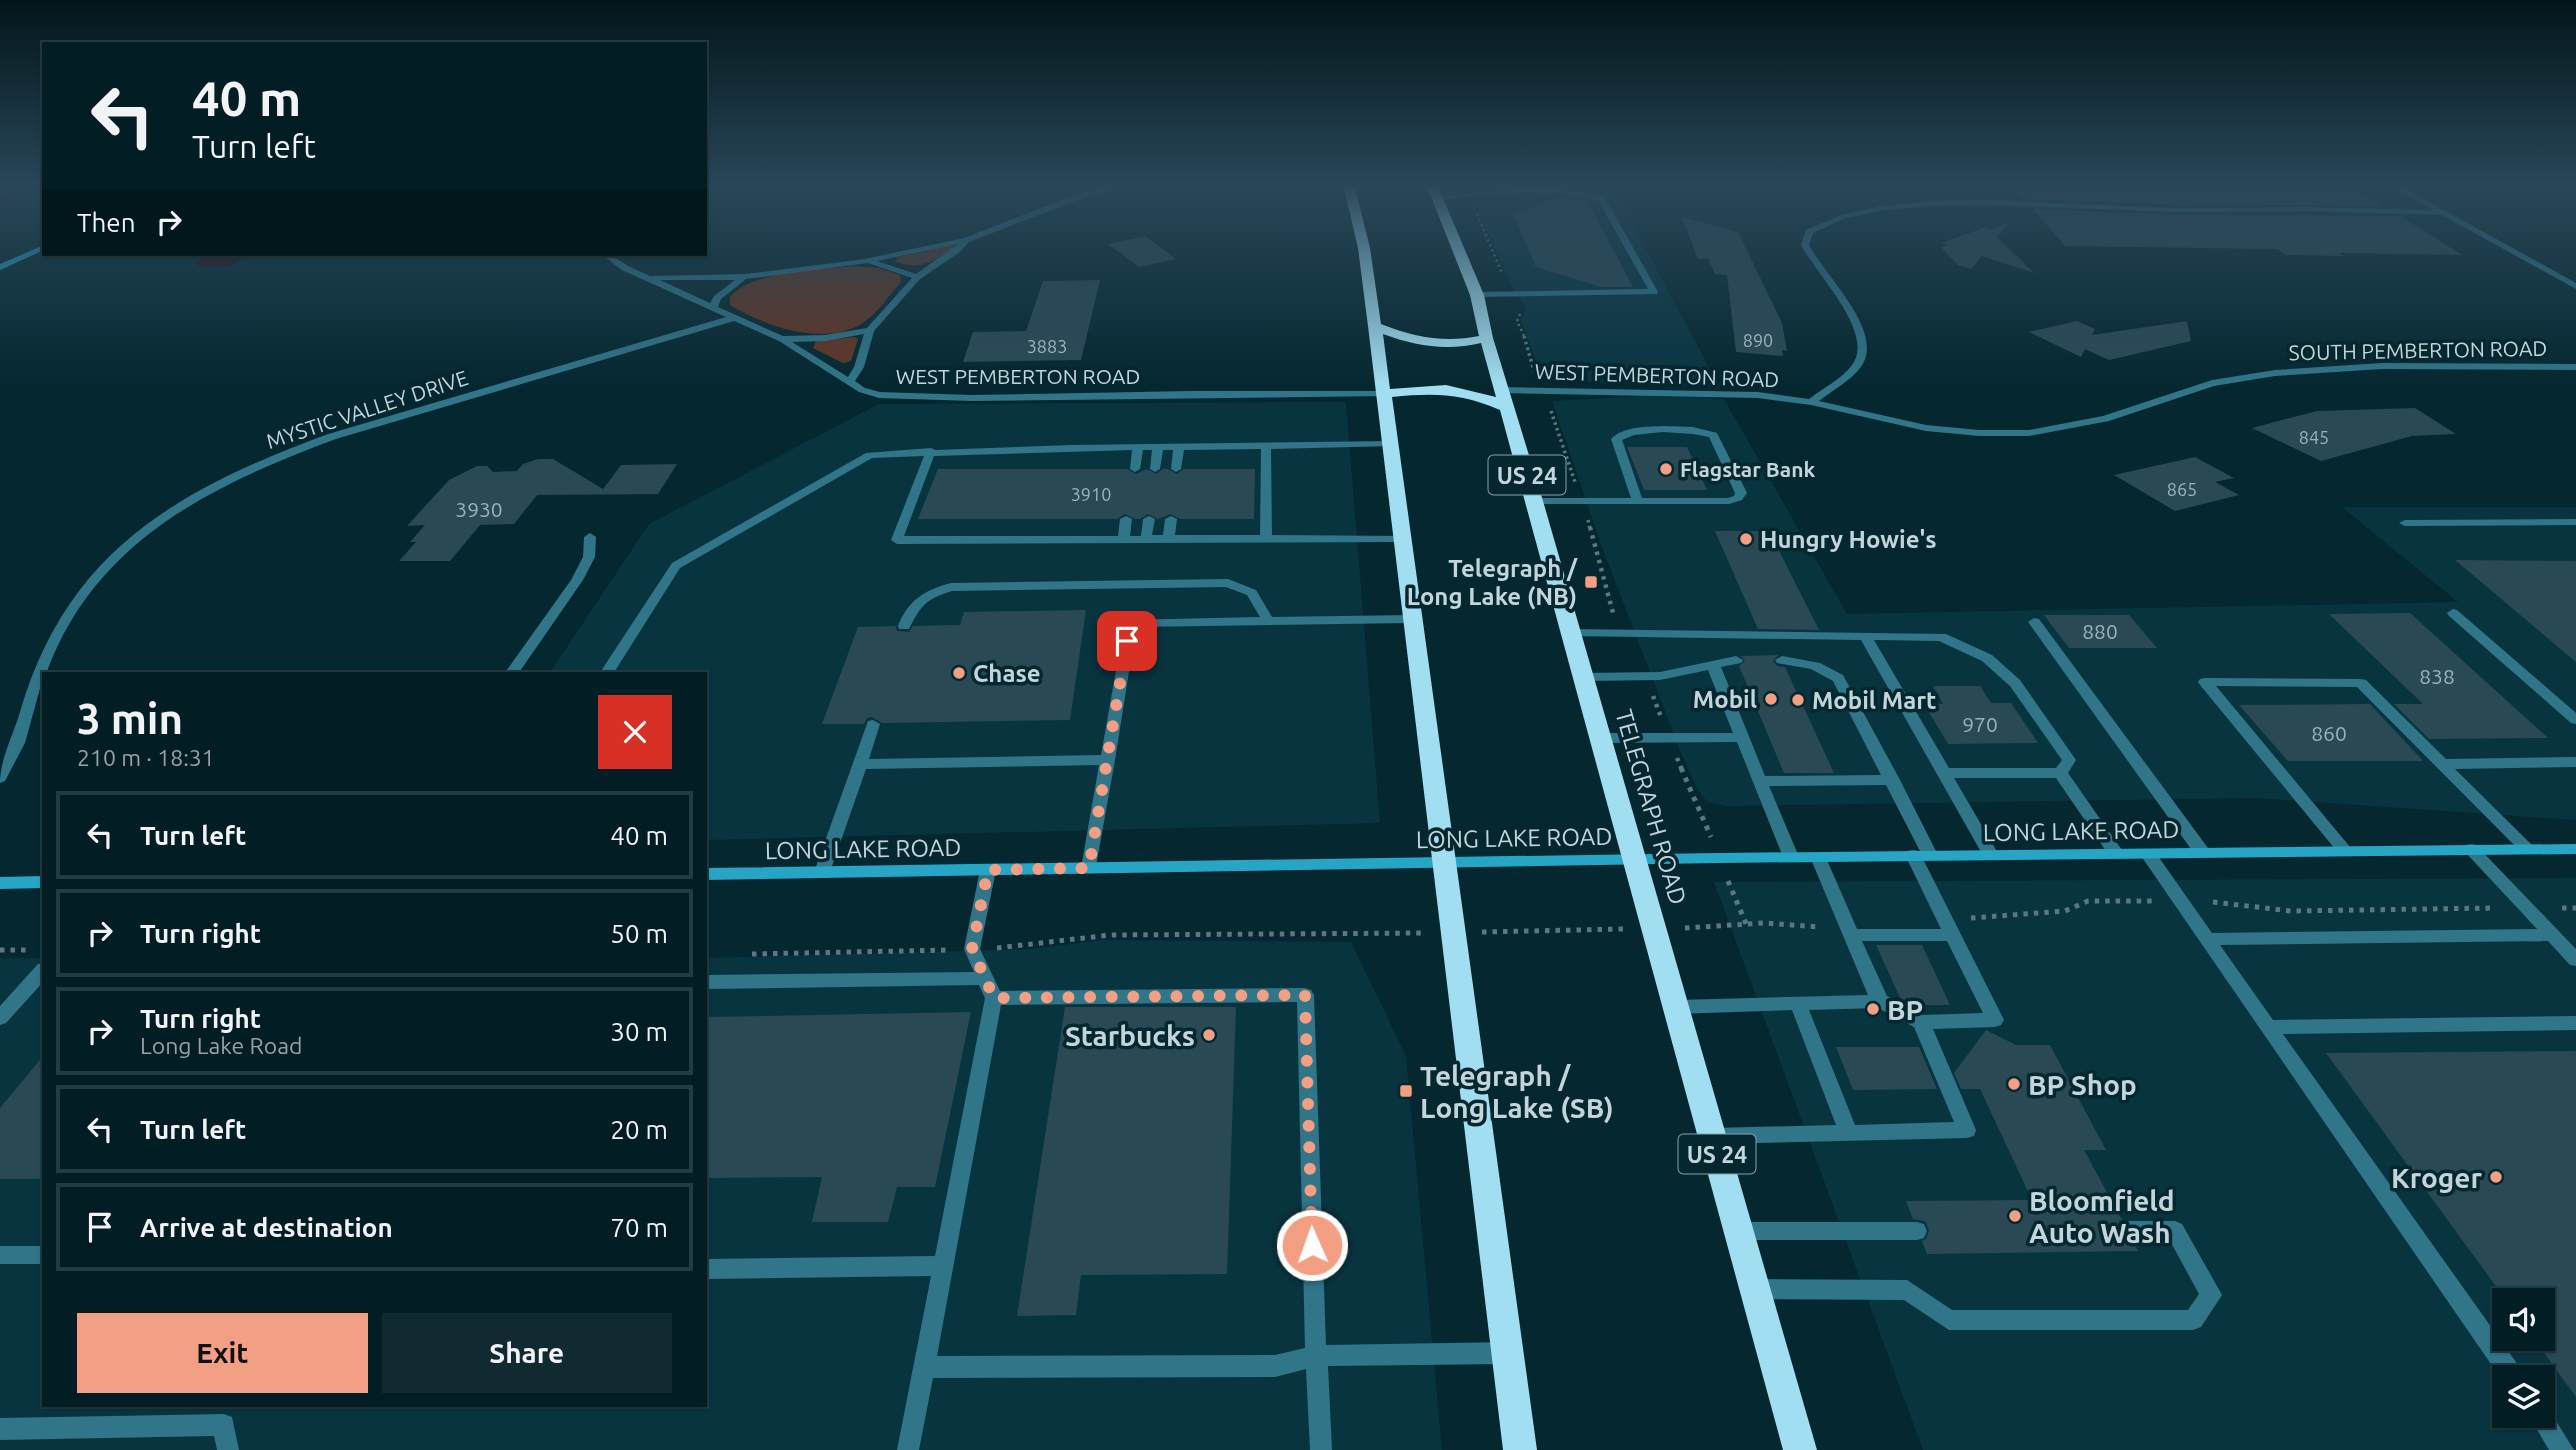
<!DOCTYPE html>
<html lang="en">
<head>
<meta charset="utf-8">
<style>
  :root { --surface:#031d24; --page:#112a31; --text:#f1f3f6; --muted:#97a2a6; --line:#243b41; --accent:#f39f83 }
  body { margin:0; font-family:Ubuntu,sans-serif; background:var(--page); color:var(--text); height:100vh; display:flex; flex-direction:column; font-size:26px; white-space:nowrap }
  * { box-sizing:border-box; margin:0 }
  p { font-size:23px; color:var(--muted) }
  .icon { flex:none; width:38px; height:38px; fill:none; stroke:currentColor; stroke-width:2; stroke-linecap:round; stroke-linejoin:round }
  .map { position:relative; flex:1; overflow:hidden }
  .sheet { position:absolute; left:42px; top:672px; width:665px; height:735px; display:flex; flex-direction:column; background:var(--surface); border-radius:0px; box-shadow:0 2px 5px #0004,0 0 0 2px var(--line) }
  .sheet>* { flex:none }
  .top-card { position:absolute; left:42px; top:42px; width:665px; height:214px; border-radius:0px; box-shadow:0 2px 5px #0004,0 0 0 2px var(--line); background:#031d24; color:var(--text); overflow:hidden }
  .controls { position:absolute; left:2492px; top:1288px; display:grid; gap:14px }
  .controls a { display:grid; place-items:center; width:63px; height:63px; border-radius:0px; background:var(--surface); box-shadow:0 2px 5px #0004,0 0 0 2px var(--line); font-size:35px }
  .pin { position:absolute; display:grid; place-items:center; width:60px; height:60px; color:#fff; margin:-30px; border-radius:14px; box-shadow:0 4px 10px #0006 }
  .me { position:absolute; width:77px; margin:-38px; rotate:358deg; stroke-linejoin:round; filter:drop-shadow(0 0 5px #0008) }
  .turn { display:flex; align-items:center; gap:24px; height:147px; padding:0 35px; font-size:32px }
  .turn .icon { width:91px; height:91px; stroke-width:2.5 }
  .turn b { display:block; font-size:49px; line-height:60px }
  .then { display:flex; align-items:center; height:66px; padding:0 35px; background:#0003; gap:14px; font-size:26px }
  .round { display:grid; place-items:center; flex:none; width:74px; height:74px; border-radius:0px; background:var(--page) }
  .overview { display:flex; align-items:center; justify-content:space-between; height:119px; padding:0 35px }
  h1 { font-size:42px; font-weight:600; line-height:52px }
  .button { display:flex; gap:14px; margin-top:auto; padding:14px 35px }
  .button a { flex:1; height:80px; border-radius:0px; background:var(--accent); color:#111; font-size:28px; font-weight:600; line-height:80px; text-align:center }
  .button a+a { background:var(--page); color:var(--text) }
  ul { padding:0; list-style:none }
  li { display:flex; align-items:center; gap:21px; height:88px; margin:0 14px 10px; padding:0 21px; border:4px solid var(--line); border-radius:0px }
  li div { flex:1 }
  li b { display:block; font-size:26px }
  li em { font-style:normal }
  .map>svg:first-child { display:block }
  .built { fill:#083440; fill-rule:evenodd }
  .green { fill:#653423 }
  .water { fill:#290500 }
  .building { fill:#294a55 }
  .lines { fill:none; stroke-linecap:round; stroke-linejoin:round }
  .path-far3 { stroke:#5c777f; stroke-width:2.5; stroke-dasharray:2 3.5; stroke-linecap:butt }
  .path-far2 { stroke:#5c777f; stroke-width:3.5; stroke-dasharray:2.5 3.5; stroke-linecap:butt }
  .path-far1 { stroke:#5c777f; stroke-width:4.5; stroke-dasharray:3.5 5; stroke-linecap:butt }
  .path { stroke:#5c777f; stroke-width:5; stroke-dasharray:4.5 6; stroke-linecap:butt }
  .lane { fill:#317589; fill-rule:evenodd }
  .street { fill:#317589; fill-rule:evenodd }
  .secondary { fill:#27a5c5; fill-rule:evenodd }
  .highway { fill:#a2def1; fill-rule:evenodd }
  .route { stroke:#f39f83; stroke-width:12; stroke-dasharray:0 21.6 }
  .poi-dot { fill:#f39f83; stroke:#042730; stroke-width:2.5 }
  .labels { text-anchor:middle; dominant-baseline:central; stroke-width:7; stroke-linejoin:round; paint-order:stroke }
  .far-number-label { font-size:18px; fill:#9cb2ba }
  .far-street-label { font-size:21px; fill:#c3d5db; stroke:#042730 }
  .far-poi-label { font-size:21px; font-weight:bold; fill:#c3d5db; stroke:#042730; text-anchor:start }
  .number-label { font-size:21px; fill:#9cb2ba }
  .shield { fill:#042730; stroke:#8aa1a8; stroke-width:2 }
  .shield-label { font-size:23px; font-weight:bold; fill:#c3d5db }
  .poi-label { font-size:24px; font-weight:bold; fill:#c3d5db; stroke:#042730; text-anchor:start }
  .street-label { font-size:24px; fill:#c3d5db; stroke:#042730 }
  .near-poi-label { font-size:28px; font-weight:bold; fill:#c3d5db; stroke:#042730; text-anchor:start }
</style>
</head>
<body>
<div class="map">
<svg width="2576" height="1450" viewBox="0 0 2576 1450">
  <rect width="100%" height="100%" fill="#042730"/>
  <!-- built -->
  <path class="built" d="M1467 184H1611L1720 388 1543 380 1521 320 1526 308 1510 283Z
    M1644 396 1724 399 1847 614 2458 602 2342 507H2576V820L2256 798 1725 806 1707 802 1696 787 1681 753 1602 547 1552 401Z
    M1346 402 1380 823 705 840V674H549L649 524 879 404Z
    M2576 878V1450H1923L1714 882ZM2504 1300H2543V1339H2504ZM2504 1377H2543V1416H2504Z
    M1102 940 1351 942 1406 1056 1442 1450H0V958H44V1405H705V958L1032 949Z"/>
  <!-- green -->
  <path class="green" d="M952 245 956 246C933 261 924 271 895 262L898 257Z
    M853 266 879 268 900 275 901 282C890 294 880 310 868 319 831 350 766 327 730 305V297C752 270 820 270 853 266Z
    M854 337 858 339 851 361 843 363 813 348 816 341Z"/>
  <!-- water -->
  <path class="water" d="M0 184H44V188L15 195 0 203Z
    M206 254H264L240 259 230 266 203 267 195 264Z"/>
  <!-- building -->
  <path class="building" d="M2011 184H2345L2382 206 2177 205 2024 199Z
    M1566 197 1587 201 1633 287H1601L1536 267 1513 214 1554 198Z
    M2033 209 2177 215 2400 216 2462 255 2339 253 2344 256 2287 255 2277 249 2065 246Z
    M1682 217 1738 232 1782 323 1787 351 1782 350 1783 356 1736 352 1727 275 1715 274 1708 259H1698Z
    M2008 223 1997 237 2034 273 1982 256 1971 269 1958 265 1941 247 1948 245 1942 243 1986 227 1989 230Z
    M1145 236 1176 259 1139 267 1108 244Z
    M1100 280 1081 360 963 362 973 332 1026 331 1043 281Z
    M2077 321 2095 329 2092 335 2187 321 2191 341 2109 360 2085 349 2081 357 2029 332Z
    M2415 408 2456 434 2412 436 2321 461 2252 428 2317 411Z
    M1627 447H1687L1707 490H1644Z
    M2195 457 2234 478 2215 482 2239 495 2175 511 2114 475Z
    M538 459H553L603 489 621 465 677 464 658 494 537 495 514 524 480 525 450 561H399L416 542H410L425 525 407 526 449 480 477 466H487L493 472 517 471 523 464Z
    M938 469H1127L1136 474 1147 469 1156 474 1163 469H1168L1177 474 1184 469H1255L1254 519H1180L1170 514 1158 519 1148 514 1140 519H1135L1125 514 1117 519H918Z
    M1715 531H1769L1819 630 1758 629Z
    M2455 560 2576 561V662Z
    M1086 610 1070 720 882 723 872 717 867 718 864 724H822L858 627 896 626 897 631 909 632 913 626 960 625 964 612Z
    M2410 613 2548 738 2429 739 2394 704H2423L2329 614Z
    M2044 615H2129L2157 648H2069Z
    M1778 655 1773 661 1777 666 1785 667 1834 773H1784L1739 666 1745 661 1741 656Z
    M1933 686H1980L1991 703H2011L2038 743 1948 744 1924 704H1943Z
    M2370 704 2423 761H2288L2239 705Z
    M1876 945H1922L1950 1005H1909L1901 1000Z
    M1065 1007H1236L1227 1274 1081 1275 1076 1315 1017 1316Z
    M971 1012 935 1187H897L888 1222H812L822 1177 705 1178V1017Z
    M1986 1030 2016 1045H2050L2106 1150H2084L2122 1220 2115 1231 2119 1238 2133 1242 2138 1251 1927 1254 1922 1241 1926 1239 1929 1230 1925 1221 1913 1219 1906 1201 2032 1200 1980 1089H1961L1954 1073Z
    M1836 1047H1919L1937 1089 1853 1090Z
    M2576 1051V1397L2534 1339H2543V1300H2506L2326 1053Z
    M44 1055V1179H0V1108Z"/>
  <g class="lines">
    <!-- path-far3 -->
    <path class="path-far3" d="M1477 214 1502 273
      M1520 314 1517 321 1525 338"/>
    <!-- path-far2 -->
    <path class="path-far2" d="M1524 336 1534 371
      M1551 411 1575 482
      M1588 520 1590 529"/>
    <!-- path-far1 -->
    <path class="path-far1" d="M1590 527 1613 613
      M1653 696 1661 717
      M1677 758 1682 770"/>
    <!-- path -->
    <path class="path" d="M1681 768 1711 837
      M1728 881 1747 926
      M2213 902 2291 911 2494 908
      M2562 908H2576
      M1971 918 2065 911 2088 901H2152
      M1685 928 1764 923 1820 927
      M1482 932 1624 929
      M997 948 1110 935 1424 933
      M0 950H27
      M752 954 949 950"/>
    <!-- lane -->
    <path class="lane" d="M1519 188 1562 189 1604 196 1658 292 1657 294 1474 297V293L1477 292 1648 289 1598 200C1545 188 1491 193 1437 201L1433 199 1456 194Z
      M1663 426 1693 427 1717 433 1747 493 1742 500 1729 504H1535L1529 501 1535 498H1631L1611 439C1624 426 1645 427 1663 426ZM1663 432 1693 434 1709 437 1735 493 1734 496 1728 498H1642L1622 440 1634 435Z
      M1390 441 1395 444 1394 446 1271 449 1272 535 1407 536 1409 538 1403 542 897 544 891 540 924 456 872 458 680 568 613 674H599L672 563 866 453 931 448 935 450 1072 445ZM1261 449 1260 535H1175L1177 519 1171 516 1165 519 1163 535H1152L1155 519 1149 516 1143 519 1141 536H1130L1132 519 1126 516 1120 519 1118 536H904L934 456 1132 450 1130 469 1135 472 1140 469 1143 450H1152L1150 469 1155 472 1160 469 1163 450H1173L1171 469 1176 472 1181 469 1184 450Z
      M2576 519V525L2405 526 2399 523 2405 520Z
      M1228 579 1256 590 1272 617 1412 615 1418 619 1412 623 1136 627 1115 760 1095 872H1083L1081 868 1099 765 866 769 830 872 828 876H816L814 872 868 721 873 720 880 724 869 759 1101 755 1125 620 1260 617 1247 595 1226 587 952 591C926 599 921 605 909 629H899L898 626C908 600 925 590 951 583Z
      M2453 609 2457 610 2576 713V724L2571 723 2449 616 2447 613Z
      M2034 618 2039 619 2208 848 2210 852 2208 856H2196L2028 622Z
      M1572 629 1946 634 1992 655 2020 680 2076 760 2068 773 2124 853 2122 857H2110L2056 778H1954L1999 855 1997 859H1985L1861 640 1567 636 1566 633ZM1874 640 1939 641 1982 661 2010 686 2062 760 2056 768H1949Z
      M1736 656 1743 660 1741 663 1721 667 1765 776 1881 775 1833 681 1811 669 1777 663 1775 660 1782 656 1820 663 1843 675 1900 780 1938 855 1936 859H1924L1886 785 1769 786 1799 857 1797 861H1785L1783 857 1737 742 1601 743 1594 738 1601 733H1733L1708 670 1660 680 1583 681 1576 677 1583 673 1660 672Z
      M2205 678 2361 679 2366 680 2446 759 2576 757V767L2455 769 2532 845 2535 849 2532 853H2522L2357 687 2216 686 2350 847 2353 851 2350 855H2340L2200 685 2198 682 2200 679Z
      M2471 844 2476 845 2576 949V966L2570 965 2548 941 2220 945 2273 1020 2576 1016V1030L2283 1034 2521 1369 2524 1377H2504V1383L2139 853 2141 849H2153L2212 933 2537 929 2466 853 2463 849 2466 845Z
      M1913 850 1919 851 1921 855 2004 1020 2001 1025 1995 1027 1933 1029 1976 1130 1974 1136 1967 1138 1712 1144 1705 1142 1702 1136 1705 1130 1712 1128 1836 1125 1792 1010 1676 1014 1670 1012 1667 1007 1670 1002 1676 1000 1868 995 1810 857 1812 853H1824L1857 929H1941L1905 855 1907 851ZM1862 941H1947L1983 1013 1923 1015 1887 996ZM1878 1008 1914 1027 1954 1122 1855 1125 1809 1010Z
      M988 864 994 866 996 870 980 949 1000 991 1305 988 1311 990 1314 995 1326 1345 1508 1342 1516 1345 1519 1353 1516 1361 1508 1364 1328 1366 1332 1450H1310L1306 1369 1275 1377 933 1378 919 1450H897L931 1276 705 1279V1259L935 1256 985 998 979 985 705 989V975L974 972 964 949 980 870 982 866ZM1297 1002 1305 1348 1275 1355 937 1356 1001 1005Z
      M44 963V981L6 1023 0 1025V1006L38 964Z
      M2127 1221H2175L2182 1224 2222 1295 2201 1327 2193 1330H1949L1904 1300 1755 1299 1748 1296 1745 1289 1748 1282 1755 1279 1907 1280 1952 1310H2188L2199 1294 2169 1239H2127L2120 1236 2117 1230 2120 1224Z
      M1739 1222H1917L1924 1224 1927 1231 1924 1238 1917 1240H1739L1732 1238 1729 1231 1732 1224Z
      M0 1246H44V1264H0Z
      M2543 1406 2548 1408 2574 1450H2549L2529 1416H2543Z
      M224 1414 232 1417 239 1450H217L214 1436 0 1440V1418Z"/>
    <!-- street -->
    <path class="street" d="M1114 184H1126L1075 201 969 242 960 252 920 279 874 331 864 367 855 381 865 388 880 392 972 395 1191 391H1383L1387 392V396L972 401 879 398 859 392 779 341 734 321 336 439C212 485 94 541 46 674H44L25 743 5 781 0 783C0 759 13 736 20 712 67 550 179 489 328 434L726 317 622 270 601 254H610L628 266 650 276 745 274 865 259 964 238 1069 197ZM958 244 916 274 877 261ZM868 263 912 278 867 328 825 335 783 336 718 307 721 299 746 279ZM660 280H735L714 296 710 303ZM864 334 854 367 848 377 792 342 825 341Z
      M2387 184H2397L2576 283V289L2442 215 2304 211 2177 212 1986 205 1933 206 1883 210 1843 219 1813 233 1809 245C1825 276 1886 332 1861 367 1850 381 1833 390 1819 401L1926 425 1979 430H2029L2103 416 2212 380 2275 370 2382 363 2576 364V370L2382 369 2275 376 2214 386 2109 421 2029 436H1979L1926 431 1811 405 1758 398 1502 393 1497 390 1502 387 1758 392 1809 399C1823 388 1842 379 1852 365 1876 333 1816 274 1801 245L1806 230 1841 215 1883 206 1933 201 1986 200 2177 208 2304 207 2433 210Z
      M590 533 596 537 595 557 583 580 518 674H504L571 580 583 557 584 537Z"/>
    <!-- secondary -->
    <path class="secondary" d="M44 245V250L0 270V264Z
      M2576 844V854L1719 863 705 880V868L1719 853Z
      M44 876V888L0 889V877Z"/>
    <!-- highway -->
    <path class="highway" d="M1343 184H1354L1370 248 1381 324C1413 337 1445 343 1479 336L1470 295 1426 184H1437L1484 295 1493 338 1543 501 1817 1450H1783L1500 410C1460 393 1434 393 1392 397L1537 1450H1503L1368 326 1358 248ZM1383 334C1415 346 1447 351 1481 343L1496 397 1446 385 1390 389Z"/>
  </g>
  <!-- sky -->
  <linearGradient id="sky" x2="0" y2="1"><stop stop-color="#02151a"/><stop offset="0.48" stop-color="#294759"/><stop offset="1" stop-color="#294759" stop-opacity="0"/></linearGradient>
  <rect width="2576" height="387" fill="url(#sky)"/>
  <g class="lines">
    <!-- route -->
    <path class="route" d="M1127 641 1089 868 988 870 972 949 994 998 1305 995 1312 1245"/>
  </g>
  <!-- markers -->
  <g class="poi-dot">
    <circle cx="1666" cy="469" r="7"/>
    <circle cx="1746" cy="539" r="7"/>
    <rect x="1584" y="575" width="14" height="14" rx="3.5"/>
    <circle cx="959" cy="673" r="7"/>
    <circle cx="1771" cy="699" r="7"/>
    <circle cx="1798" cy="700" r="7"/>
    <circle cx="1873" cy="1009" r="7"/>
    <circle cx="1209" cy="1035" r="7"/>
    <circle cx="2014" cy="1084" r="7"/>
    <rect x="1399" y="1084" width="14" height="14" rx="3.5"/>
    <circle cx="2496" cy="1177" r="7"/>
    <circle cx="2015" cy="1216" r="7"/>
  </g>
  <g class="labels">
    <!-- far-number labels -->
    <g class="far-number-label">
      <text x="1758" y="340">890</text>
      <text x="1047" y="346">3883</text>
      <text x="2314" y="437">845</text>
      <text x="2182" y="489">865</text>
      <text x="1091" y="494">3910</text>
    </g>
    <!-- far-street labels -->
    <g class="far-street-label">
      <text transform="translate(2418 350) rotate(-1)">SOUTH PEMBERTON ROAD</text>
      <text transform="translate(1657 375) rotate(2)">WEST PEMBERTON ROAD</text>
      <text x="1018" y="376">WEST PEMBERTON ROAD</text>
      <text transform="translate(367 409) rotate(-18)">MYSTIC VALLEY DRIVE</text>
    </g>
    <!-- far-poi labels -->
    <g class="far-poi-label">
      <text x="1680" y="469">Flagstar Bank</text>
    </g>
    <!-- number labels -->
    <g class="number-label">
      <text x="479" y="509">3930</text>
      <text x="2100" y="631">880</text>
      <text x="2437" y="676">838</text>
      <text x="1980" y="724">970</text>
      <text x="2329" y="733">860</text>
    </g>
    <!-- shield labels -->
    <g class="shield">
      <rect x="1488.5" y="455.5" width="77" height="39" rx="5"/>
      <rect x="1678.5" y="1134.5" width="77" height="39" rx="5"/>
    </g>
    <g class="shield-label">
      <text x="1527" y="475">US 24</text>
      <text x="1717" y="1154">US 24</text>
    </g>
    <!-- poi labels -->
    <g class="poi-label">
      <text x="1760" y="539">Hungry Howie's</text>
      <text x="1577" y="568" text-anchor="end">Telegraph /<tspan x="1577" dy="28">Long Lake (NB)</tspan></text>
      <text x="973" y="673">Chase</text>
      <text x="1757" y="699" text-anchor="end">Mobil</text>
      <text x="1812" y="700">Mobil Mart</text>
    </g>
    <!-- street labels -->
    <g class="street-label">
      <text transform="translate(1651 807) rotate(74)">TELEGRAPH ROAD</text>
      <text transform="translate(2081 831) rotate(-1)">LONG LAKE ROAD</text>
      <text transform="translate(1514 838) rotate(-1)">LONG LAKE ROAD</text>
      <text transform="translate(863 849) rotate(-1)">LONG LAKE ROAD</text>
    </g>
    <!-- near-poi labels -->
    <g class="near-poi-label">
      <text x="1887" y="1009">BP</text>
      <text x="1195" y="1035" text-anchor="end">Starbucks</text>
      <text x="1420" y="1075">Telegraph /<tspan x="1420" dy="32">Long Lake (SB)</tspan></text>
      <text x="2028" y="1084">BP Shop</text>
      <text x="2482" y="1177" text-anchor="end">Kroger</text>
      <text x="2029" y="1200">Bloomfield<tspan x="2029" dy="32">Auto Wash</tspan></text>
    </g>
  </g>
</svg>
<div class="controls">
<a><svg class="icon" aria-label="sound" viewBox="0 0 24 24"><path d="M4 9h4l5-4v14l-5-4H4zM17 9q2 3 0 6"/></svg></a>
<a><svg class="icon" aria-label="layers" viewBox="0 0 24 24"><path d="M12 4l9 5-9 5-9-5zM3 14l9 5 9-5"/></svg></a>
</div>
<div class="pin" style="left:1127px;top:641px;background:#d93025"><svg class="icon" aria-label="arrive" viewBox="0 0 24 24"><path d="M6 21V4h12l-3 4 3 4H6"/></svg></div>
<svg class="me" style="left:1312px;top:1245px" viewBox="-20 -20 40 40"><circle r="17" fill="#f39f83" stroke="#fff" stroke-width="3"/><path d="M0-11L8 9 0 5-8 9z" fill="#fff"/></svg>
<div class="top-card">
<div class="turn"><svg class="icon" aria-label="left" viewBox="0 0 24 24"><path d="M17 20v-9H6M10 6l-5 5 5 5"/></svg><div><b>40 m</b>Turn left</div></div>
<div class="then">Then<svg class="icon" aria-label="right" viewBox="0 0 24 24"><path d="M7 20v-9h11M14 6l5 5-5 5"/></svg></div>
</div>
<section class="sheet">
<div class="overview"><div><h1>3 min</h1><p>210 m · 18:31</p></div><a class="round" style="background:#d93025;color:#fff"><svg class="icon" aria-label="close" viewBox="0 0 24 24"><path d="M6 6l12 12M18 6L6 18"/></svg></a></div>
<ul>
<li><svg class="icon" aria-label="left" viewBox="0 0 24 24"><path d="M17 20v-9H6M10 6l-5 5 5 5"/></svg><div><b>Turn left</b></div><em>40 m</em></li>
<li><svg class="icon" aria-label="right" viewBox="0 0 24 24"><path d="M7 20v-9h11M14 6l5 5-5 5"/></svg><div><b>Turn right</b></div><em>50 m</em></li>
<li><svg class="icon" aria-label="right" viewBox="0 0 24 24"><path d="M7 20v-9h11M14 6l5 5-5 5"/></svg><div><b>Turn right</b><p>Long Lake Road</p></div><em>30 m</em></li>
<li><svg class="icon" aria-label="left" viewBox="0 0 24 24"><path d="M17 20v-9H6M10 6l-5 5 5 5"/></svg><div><b>Turn left</b></div><em>20 m</em></li>
<li><svg class="icon" aria-label="arrive" viewBox="0 0 24 24"><path d="M6 21V4h12l-3 4 3 4H6"/></svg><div><b>Arrive at destination</b></div><em>70 m</em></li>
</ul>
<div class="button"><a>Exit</a><a>Share</a></div>
</section>
</div>
</body>
</html>
